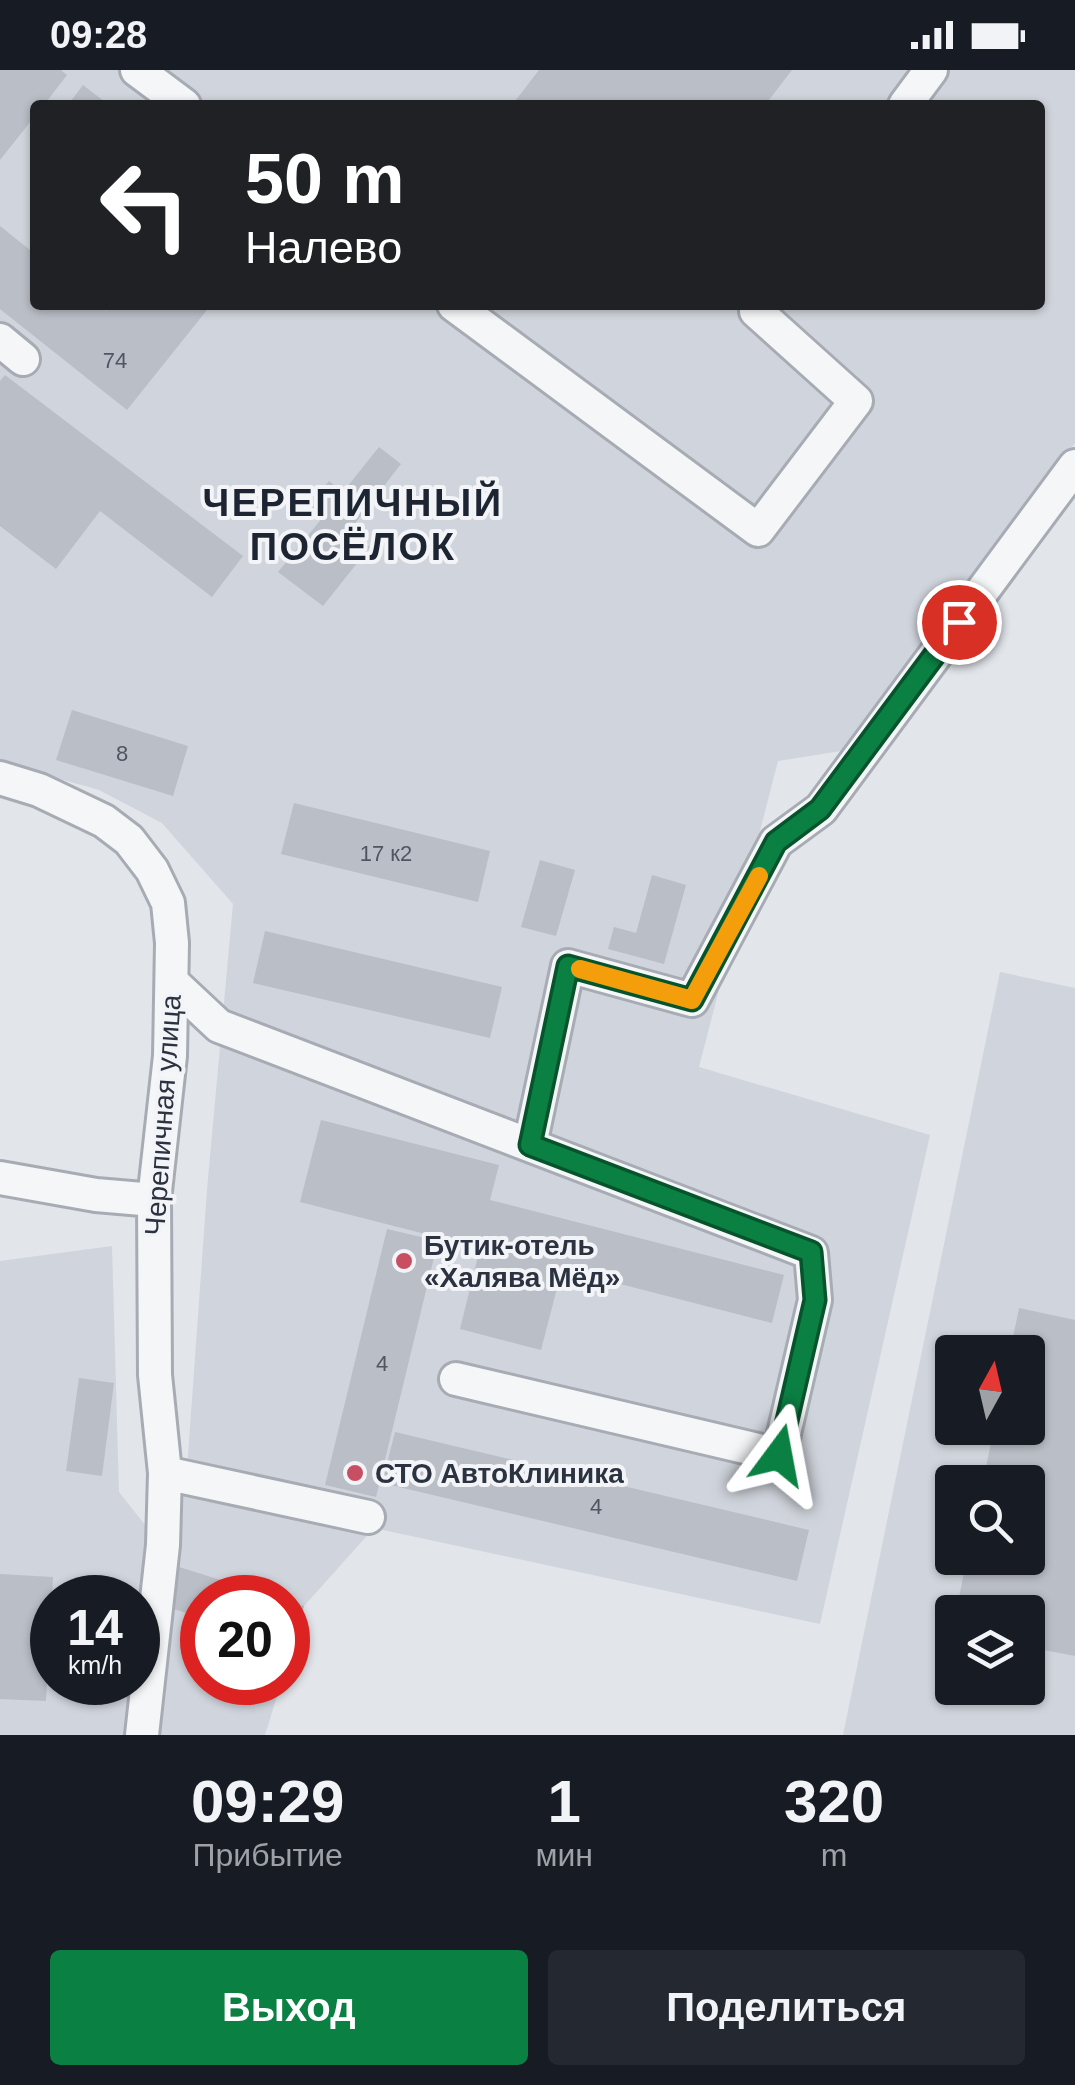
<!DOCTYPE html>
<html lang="ru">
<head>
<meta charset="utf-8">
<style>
  :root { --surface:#171b24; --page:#242831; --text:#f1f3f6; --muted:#9ea1a6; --accent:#0b8043 }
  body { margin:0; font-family:Helvetica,sans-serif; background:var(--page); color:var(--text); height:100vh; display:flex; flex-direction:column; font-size:38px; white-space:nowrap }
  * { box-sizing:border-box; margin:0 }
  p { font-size:32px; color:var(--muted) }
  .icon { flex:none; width:55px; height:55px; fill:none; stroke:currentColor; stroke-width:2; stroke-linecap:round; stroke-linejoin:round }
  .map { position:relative; height:1665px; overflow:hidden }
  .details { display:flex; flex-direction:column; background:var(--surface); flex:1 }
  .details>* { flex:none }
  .banner { position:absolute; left:30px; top:30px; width:1015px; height:210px; border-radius:10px; box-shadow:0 2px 8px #0004; background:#202124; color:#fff; overflow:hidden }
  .needle { width:65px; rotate:8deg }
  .tools { position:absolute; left:935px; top:1265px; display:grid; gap:20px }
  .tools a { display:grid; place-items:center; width:110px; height:110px; border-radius:10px; background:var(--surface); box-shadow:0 2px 8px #0004; font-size:50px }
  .speed { position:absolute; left:30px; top:1505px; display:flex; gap:20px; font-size:50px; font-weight:700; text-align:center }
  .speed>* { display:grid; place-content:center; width:130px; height:130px; border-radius:50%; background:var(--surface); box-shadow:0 2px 8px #0004; line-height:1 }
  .speed small { font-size:25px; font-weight:400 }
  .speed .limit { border:15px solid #d22; background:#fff; color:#111 }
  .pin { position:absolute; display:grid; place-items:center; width:85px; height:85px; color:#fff; margin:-42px; border:5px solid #fff; border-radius:50%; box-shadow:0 2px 10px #0007 }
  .me { position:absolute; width:110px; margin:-55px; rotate:13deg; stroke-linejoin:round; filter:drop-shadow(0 0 8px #0008) }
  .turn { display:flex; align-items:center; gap:35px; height:210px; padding:0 50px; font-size:45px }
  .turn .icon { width:130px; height:130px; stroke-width:2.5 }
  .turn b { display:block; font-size:70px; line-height:85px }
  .eta { display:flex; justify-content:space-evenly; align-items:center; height:170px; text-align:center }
  .eta b { font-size:60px; font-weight:800; line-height:70px }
  .cta { display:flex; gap:20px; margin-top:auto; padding:20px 50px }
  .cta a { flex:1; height:115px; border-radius:10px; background:var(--accent); color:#fff; font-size:40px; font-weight:800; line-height:115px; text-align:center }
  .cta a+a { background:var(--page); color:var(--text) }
  .status { display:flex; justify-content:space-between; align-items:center; height:70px; padding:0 50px; background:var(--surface); direction:ltr }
  .status svg { height:28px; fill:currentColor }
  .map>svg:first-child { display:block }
  .built { fill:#d0d4dc; fill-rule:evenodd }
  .building { fill:#babec6 }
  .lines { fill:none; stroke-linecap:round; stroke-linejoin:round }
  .minor-casing { stroke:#a7acb4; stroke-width:38 }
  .minor { stroke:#f5f6f8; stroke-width:32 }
  .route-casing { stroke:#07532c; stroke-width:25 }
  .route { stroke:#0b8043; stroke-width:18 }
  .slow { stroke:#f59e0b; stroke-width:18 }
  .poi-dot { fill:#c74f61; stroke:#f2f4f7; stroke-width:4 }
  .labels { text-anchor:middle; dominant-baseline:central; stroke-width:8; stroke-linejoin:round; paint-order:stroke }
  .number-label { font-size:22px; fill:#4f5662 }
  .street-label { font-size:28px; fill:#2b3341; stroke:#f2f4f7 }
  .poi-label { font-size:28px; font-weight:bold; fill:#2b3341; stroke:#f2f4f7; text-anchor:start }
  .district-label { font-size:38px; font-weight:bold; letter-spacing:2.5px; fill:#1d2432; stroke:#f2f4f7 }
</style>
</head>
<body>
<div class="status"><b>09:28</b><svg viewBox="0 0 49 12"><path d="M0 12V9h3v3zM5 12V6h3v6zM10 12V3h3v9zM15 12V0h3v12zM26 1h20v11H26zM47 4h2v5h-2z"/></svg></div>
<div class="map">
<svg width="1075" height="1665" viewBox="0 0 1075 1665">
  <rect width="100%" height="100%" fill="#e2e5ea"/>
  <!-- built -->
  <path class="built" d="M0 0H1075V373L841 681 778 691 699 997 930 1065 820 1554 374 1458 304 1536 288 1591V1528H202V1612L281 1613 265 1665H0V1191L112 1176 119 1422 176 1494 188 1385 207 1120 233 834 162 753 99 720 0 692ZM35 35H1040V235H35ZM52 1528H138V1612H52Z
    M1000 902 1075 918V1665H843ZM952 1282H1028V1358H952ZM952 1412H1028V1488H952ZM952 1542H1028V1618H952Z"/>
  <!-- building -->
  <path class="building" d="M0 0H61L67 5 44 35H35V46L0 90Z
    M539 0H792L765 35H512Z
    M83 15 109 35H68Z
    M0 156 35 184V235H99L106 241 111 235H211L127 340 0 239Z
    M5 305 243 486 212 527 100 441 56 499 0 456V311Z
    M379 377 401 394 349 461 370 477 323 536 278 502 323 447 308 435 329 411 343 422Z
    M72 640 188 676 173 726 56 690Z
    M294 733 490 781 478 832 281 784Z
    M540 790 575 800 556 866 521 857Z
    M652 805 686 815 664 894 608 879 614 857 636 863Z
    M265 861 502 917 490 968 253 913Z
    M321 1050 499 1095 490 1130 784 1205 772 1253 562 1199 541 1280 460 1259 480 1178 300 1132Z
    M387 1159 438 1171 376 1427 325 1415Z
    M1019 1238 1075 1250V1586L1028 1577V1542H956L967 1488H1028V1412H983L994 1358H1028V1282H1010Z
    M79 1308 114 1313 102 1406 66 1401Z
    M395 1362 809 1460 797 1511 382 1413Z
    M176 1496 274 1527V1528H202V1548L164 1536Z
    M0 1504 53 1507 46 1631 0 1629Z
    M288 1531 304 1536 292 1576 288 1575Z"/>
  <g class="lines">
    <defs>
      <path id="minor" d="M137 0 184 35
        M905 35 931 0
        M454 235 758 460 856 331 756 241 760 235
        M0 270 23 289
        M0 708 39 720 104 751 129 770 152 800 168 833 172 873 170 986 154 1130 155 1305 165 1403 163 1475 142 1665
        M172 912 219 956 811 1183 815 1230 779 1385 456 1309
        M530 1075 568 896 692 930 776 772 821 739 1075 396
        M0 1108 96 1125 154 1130
        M165 1403 368 1447"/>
    </defs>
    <!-- minor casing -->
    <use href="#minor" class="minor-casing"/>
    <!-- minor -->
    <use href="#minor" class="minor"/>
  </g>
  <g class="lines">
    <defs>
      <path id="route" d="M779 1385 815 1230 811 1182 530 1075 568 896 692 930 776 772 820 739 959 552"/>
    </defs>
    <!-- route casing -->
    <use href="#route" class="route-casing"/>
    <!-- route -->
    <use href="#route" class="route"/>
    <!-- slow -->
    <path class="slow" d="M580 899 692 930 759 806"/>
  </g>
  <!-- markers -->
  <g class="poi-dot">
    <circle cx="404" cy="1191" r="10"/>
    <circle cx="355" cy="1403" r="10"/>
  </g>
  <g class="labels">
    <!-- number labels -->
    <g class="number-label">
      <text x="115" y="290">74</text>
      <text x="122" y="683">8</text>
      <text x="386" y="783">17 к2</text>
      <text x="382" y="1293">4</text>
      <text x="596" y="1436">4</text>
    </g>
    <!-- street labels -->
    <g class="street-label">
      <text transform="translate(163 1045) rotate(-86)">Черепичная улица</text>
    </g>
    <!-- poi labels -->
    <g class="poi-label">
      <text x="424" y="1175">Бутик-отель<tspan x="424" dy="32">«Халява Мёд»</tspan></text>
      <text x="375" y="1403">СТО АвтоКлиника</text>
    </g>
    <!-- district labels -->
    <g class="district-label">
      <text x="353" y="433">ЧЕРЕПИЧНЫЙ<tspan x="353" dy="44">ПОСЁЛОК</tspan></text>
    </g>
  </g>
</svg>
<div class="tools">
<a><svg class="needle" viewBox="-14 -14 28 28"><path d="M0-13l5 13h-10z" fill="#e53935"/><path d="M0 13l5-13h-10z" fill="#9ea1a6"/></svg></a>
<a><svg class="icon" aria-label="search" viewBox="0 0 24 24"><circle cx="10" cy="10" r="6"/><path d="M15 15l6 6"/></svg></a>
<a><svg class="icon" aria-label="layers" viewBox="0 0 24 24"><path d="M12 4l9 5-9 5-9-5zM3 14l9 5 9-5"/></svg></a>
</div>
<div class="speed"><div>14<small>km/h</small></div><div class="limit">20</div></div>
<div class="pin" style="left:959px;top:552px;background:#d93025"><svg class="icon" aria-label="arrive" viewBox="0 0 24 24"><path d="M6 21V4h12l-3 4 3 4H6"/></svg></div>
<svg class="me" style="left:779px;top:1385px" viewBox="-20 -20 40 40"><path d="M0-17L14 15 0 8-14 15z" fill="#0b8043" stroke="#fff" stroke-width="4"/></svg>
<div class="banner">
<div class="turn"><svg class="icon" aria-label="left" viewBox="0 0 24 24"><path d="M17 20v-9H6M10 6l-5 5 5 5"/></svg><div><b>50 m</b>Налево</div></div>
</div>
</div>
<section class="details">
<div class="eta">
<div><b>09:29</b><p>Прибытие</p></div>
<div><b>1</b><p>мин</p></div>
<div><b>320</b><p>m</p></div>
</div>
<div class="cta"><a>Выход</a><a>Поделиться</a></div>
</section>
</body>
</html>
